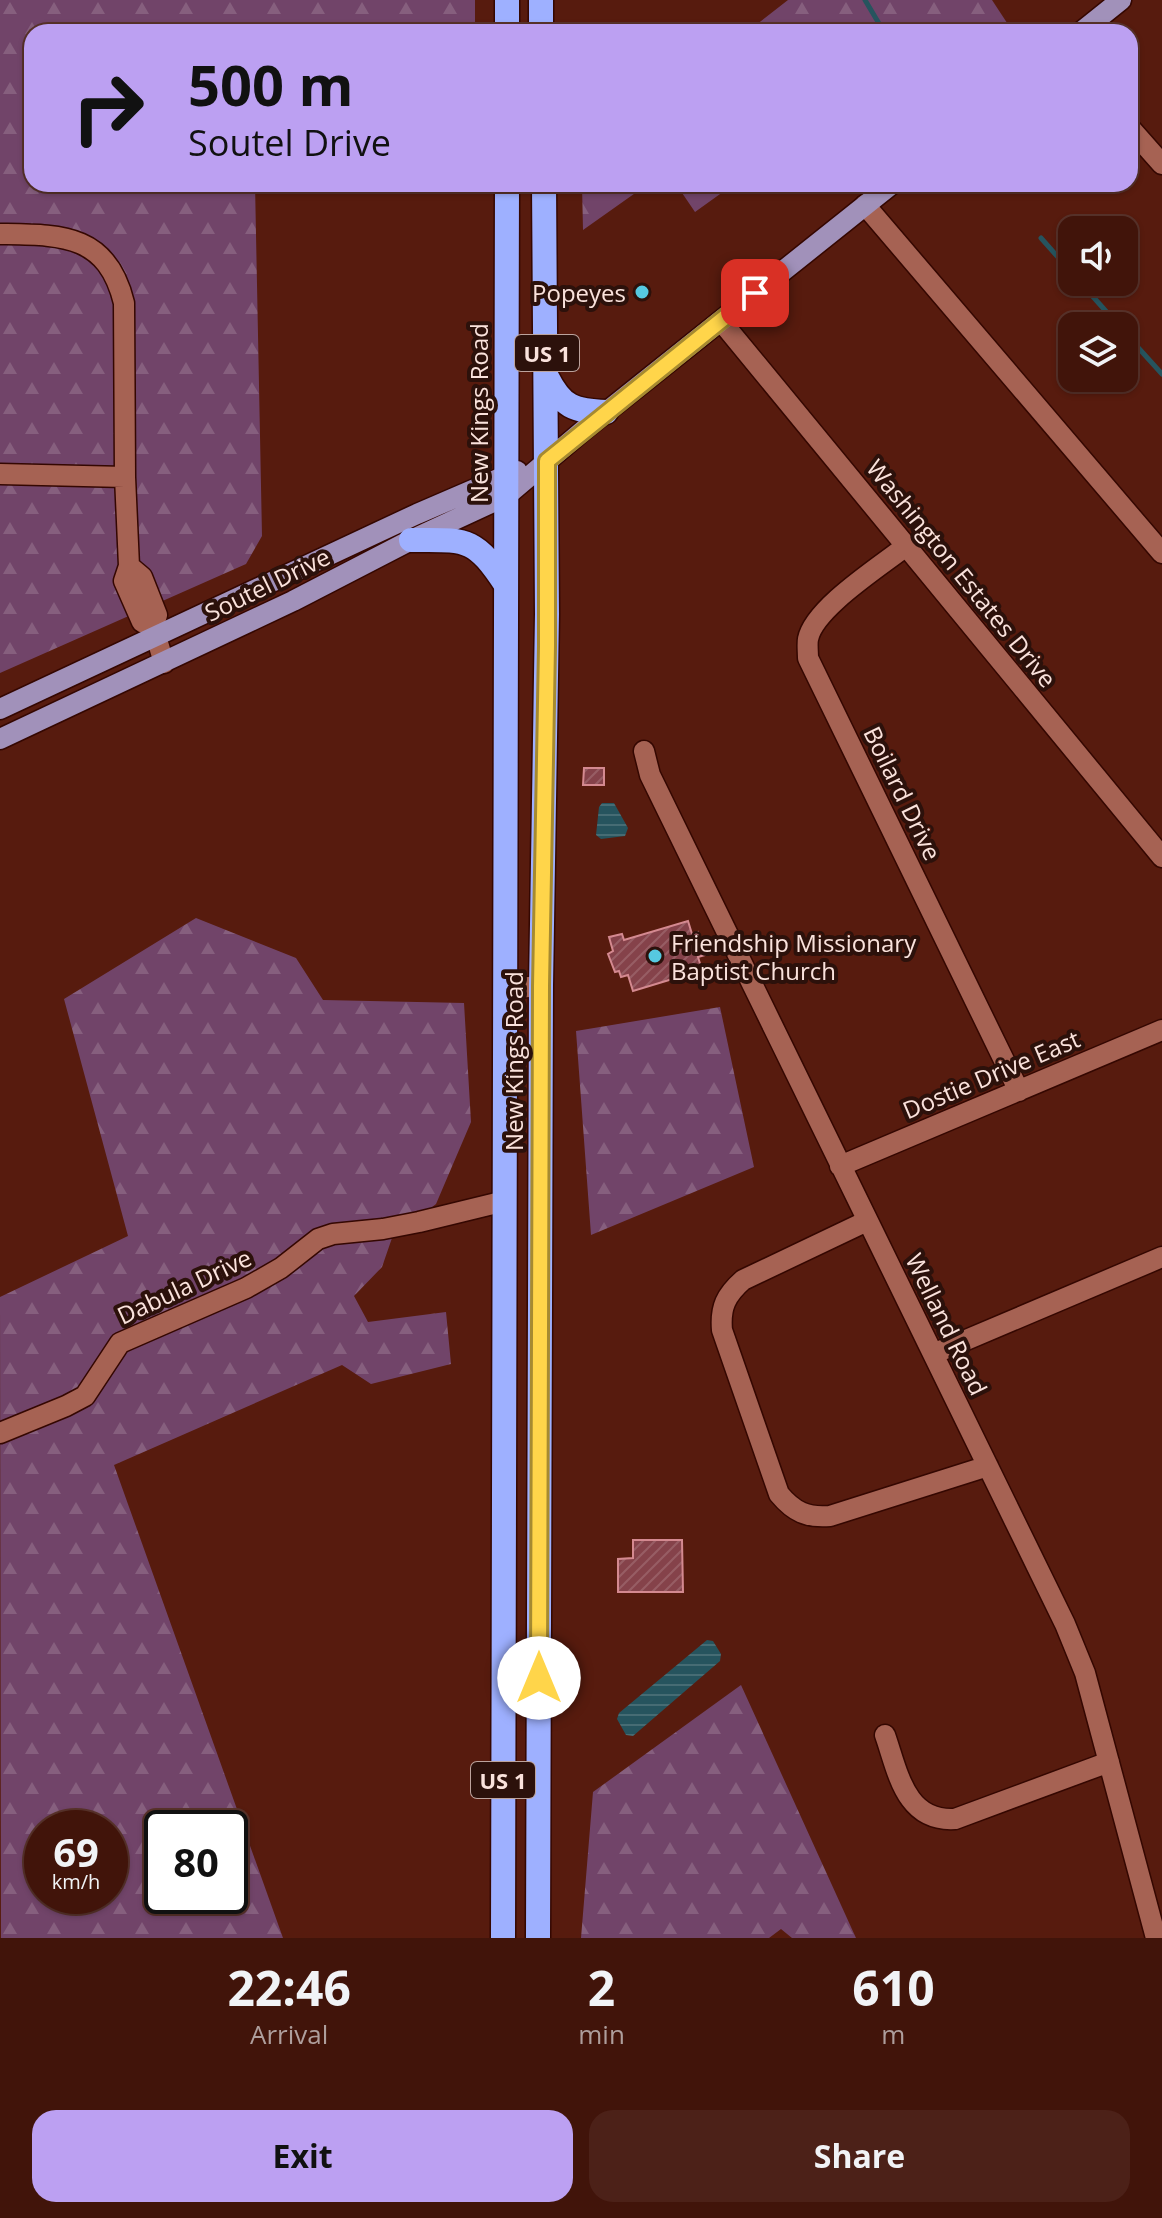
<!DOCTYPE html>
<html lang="en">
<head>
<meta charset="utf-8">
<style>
  :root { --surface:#41140a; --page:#4c2118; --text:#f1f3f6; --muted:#ae9e9c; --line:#5a332b; --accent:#bca0f2 }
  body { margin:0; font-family:"Open Sans",sans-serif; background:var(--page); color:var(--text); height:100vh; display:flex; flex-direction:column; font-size:30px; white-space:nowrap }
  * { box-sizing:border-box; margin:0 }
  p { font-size:26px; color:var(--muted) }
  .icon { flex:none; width:44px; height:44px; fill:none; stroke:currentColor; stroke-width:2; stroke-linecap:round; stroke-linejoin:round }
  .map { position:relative; height:1938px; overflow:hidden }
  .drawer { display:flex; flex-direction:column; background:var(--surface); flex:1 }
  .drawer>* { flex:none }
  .guide { position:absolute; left:24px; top:24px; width:1114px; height:168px; border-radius:24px; box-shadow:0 2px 6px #0004,0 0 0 2px var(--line); background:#bca0f2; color:#111; overflow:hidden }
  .tools { position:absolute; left:1058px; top:216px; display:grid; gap:16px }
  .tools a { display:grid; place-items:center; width:80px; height:80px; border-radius:16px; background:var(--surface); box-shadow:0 2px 6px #0004,0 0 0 2px var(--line); font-size:40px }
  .speed { position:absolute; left:24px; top:1810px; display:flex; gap:16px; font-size:40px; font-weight:700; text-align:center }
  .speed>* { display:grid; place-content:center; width:104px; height:104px; border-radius:50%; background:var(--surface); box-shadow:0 2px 6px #0004,0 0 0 2px var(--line); line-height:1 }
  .speed small { font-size:20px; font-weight:400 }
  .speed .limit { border:4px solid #111; border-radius:12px; background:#fff; color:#111 }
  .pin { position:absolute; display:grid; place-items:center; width:68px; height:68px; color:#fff; margin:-34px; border-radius:16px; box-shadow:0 4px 12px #0006 }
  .me { position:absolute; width:88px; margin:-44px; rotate:0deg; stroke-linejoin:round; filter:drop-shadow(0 0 6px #0008) }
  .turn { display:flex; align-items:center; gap:28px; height:168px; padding:0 32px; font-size:36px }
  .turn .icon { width:104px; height:104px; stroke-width:2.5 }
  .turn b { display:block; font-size:56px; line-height:68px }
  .eta { display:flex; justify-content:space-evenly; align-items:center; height:136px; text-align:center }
  .eta b { font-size:48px; font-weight:700; line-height:56px }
  .button { display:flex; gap:16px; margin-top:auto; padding:16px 32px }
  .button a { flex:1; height:92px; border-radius:24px; background:var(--accent); color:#111; font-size:32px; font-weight:700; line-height:92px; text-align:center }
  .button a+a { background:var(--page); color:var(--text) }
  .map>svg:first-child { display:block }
  .forest { fill:url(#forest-firs); fill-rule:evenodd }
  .water { fill:url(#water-rules) }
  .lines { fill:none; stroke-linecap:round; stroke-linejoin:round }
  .stream { stroke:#26545e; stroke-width:5 }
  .building { fill:url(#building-hatch); stroke:#d48990; stroke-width:2 }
  .minor-casing { stroke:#340701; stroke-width:23 }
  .major-casing { stroke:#340701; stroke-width:23 }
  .highway-casing { stroke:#340701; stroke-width:27 }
  .minor { stroke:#a66253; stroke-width:20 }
  .major { stroke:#a191ba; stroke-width:20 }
  .highway { stroke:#9eb0ff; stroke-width:24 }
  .route-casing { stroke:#a68a30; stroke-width:20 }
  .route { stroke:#ffd54a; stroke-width:14 }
  .poi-dot { fill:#56c9e1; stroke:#2c110b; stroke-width:3 }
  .labels { text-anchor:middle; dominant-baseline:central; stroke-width:8; stroke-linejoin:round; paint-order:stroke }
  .shield { fill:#2c110b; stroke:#bca39d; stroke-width:2 }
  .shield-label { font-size:22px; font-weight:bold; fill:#fae2dc }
  .poi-label { font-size:24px; fill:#fae2dc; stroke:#2c110b; text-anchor:end }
  .street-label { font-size:24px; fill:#fae2dc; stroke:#2c110b }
</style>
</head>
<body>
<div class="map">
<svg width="1162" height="1938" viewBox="0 0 1162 1938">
  <defs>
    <pattern id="forest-firs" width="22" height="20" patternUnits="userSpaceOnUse" patternTransform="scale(2)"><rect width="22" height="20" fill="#714469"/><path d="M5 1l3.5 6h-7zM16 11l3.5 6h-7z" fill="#865f7e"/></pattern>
    <pattern id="water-rules" width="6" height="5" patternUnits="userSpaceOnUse" patternTransform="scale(2)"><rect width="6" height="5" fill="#26545e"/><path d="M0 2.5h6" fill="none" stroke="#466c74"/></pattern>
    <pattern id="building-hatch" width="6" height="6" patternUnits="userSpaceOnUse" patternTransform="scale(2)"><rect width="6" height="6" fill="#85424a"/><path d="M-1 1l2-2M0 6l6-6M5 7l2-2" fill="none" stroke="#975d64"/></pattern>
  </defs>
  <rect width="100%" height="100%" fill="#571b0e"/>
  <!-- forest -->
  <path class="forest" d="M0 0H475V32H32V184H255L262 536 246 564 0 673Z
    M788 0H992L1013 32H861L859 30 747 32Z
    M582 184H648L583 230Z
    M676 184H734L695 212Z
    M196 918 296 958 323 1000 464 1003 471 1122 436 1204 392 1238 382 1267 354 1296 368 1322 446 1312 451 1364 371 1384 342 1365 114 1465 283 1938H1L0 1297 128 1236 64 999ZM42 1828H110V1896H42ZM162 1828H230V1896H162Z
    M720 1007 754 1167 591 1235 576 1031Z
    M741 1685 856 1938H792L781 1929 769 1938H581L593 1792Z"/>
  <!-- water -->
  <path class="water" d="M602 803H614L628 828 625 836 601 839 596 835 599 807Z
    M707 1640 713 1641 721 1654 720 1661 633 1736 626 1735 617 1719 619 1713Z"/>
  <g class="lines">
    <!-- stream -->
    <path class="stream" d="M865 0 884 32
      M1041 238 1072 273
      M1080 282 1119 326
      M1124 332 1162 374"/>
  </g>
  <!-- building -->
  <path class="building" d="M584 768H604V785H583Z
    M688 921 692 934 698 932 705 955 698 957 702 970 633 991 628 975 621 977 619 971 615 972 608 954 613 951 609 937 622 934 624 940Z
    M633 1540H682L683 1592H618V1559L633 1558Z"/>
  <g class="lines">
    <defs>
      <path id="minor" d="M1130 128 1162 164
        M865 205 1162 553
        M0 234C61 235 107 233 124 303L125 477 129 566 124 581 142 622 153 626
        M721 321 1162 857
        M0 474 125 477
        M906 546C881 566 814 608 808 639 807 644 808 652 808 658L1019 1091
        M129 566 142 577 157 615 153 626 164 663
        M644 751 650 775 1065 1624 1085 1673 1156 1938
        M505 989 541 986
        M840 1166 1162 1030
        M867 1221 743 1280C726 1295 720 1307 722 1330L779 1494C794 1512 807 1518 830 1516L988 1466
        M933 1354 1162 1257
        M0 1433 66 1406 85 1396 120 1343 246 1288 281 1268 318 1239 333 1234 383 1229 419 1222 505 1201
        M885 1735C898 1772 905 1822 955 1819L1109 1762"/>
      <path id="major" d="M1081 32 1121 0
        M0 709 417 514 517 471
        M0 739 293 601 411 540 506 496 585 429 892 184"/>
      <path id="highway" d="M507 32V0
        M541 32V0
        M547 377C562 407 574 411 606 412
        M411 540C466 540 474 536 506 585
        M503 1938 507 184
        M538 1938 541 986 547 614 544 184"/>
    </defs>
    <!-- minor casing -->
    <use href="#minor" class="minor-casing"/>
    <!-- major casing -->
    <use href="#major" class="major-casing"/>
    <!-- highway casing -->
    <use href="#highway" class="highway-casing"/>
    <!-- minor -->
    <use href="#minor" class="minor"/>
    <!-- major -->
    <use href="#major" class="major"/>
    <!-- highway -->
    <use href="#highway" class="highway"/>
  </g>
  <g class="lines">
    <defs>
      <path id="route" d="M539 1678 541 986 547 646V461L755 293"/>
    </defs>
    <!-- route casing -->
    <use href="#route" class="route-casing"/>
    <!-- route -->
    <use href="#route" class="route"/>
  </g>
  <!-- markers -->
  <g class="poi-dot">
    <circle cx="642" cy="292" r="8"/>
    <circle cx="655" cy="956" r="8"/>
  </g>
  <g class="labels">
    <!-- shield labels -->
    <g class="shield">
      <rect x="515" y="335" width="64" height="36" rx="6"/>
      <rect x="471" y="1762" width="64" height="36" rx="6"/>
    </g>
    <g class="shield-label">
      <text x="547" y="353">US 1</text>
      <text x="503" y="1780">US 1</text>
    </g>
    <!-- poi labels -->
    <g class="poi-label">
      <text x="626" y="292">Popeyes</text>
      <text x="671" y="942" text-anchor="start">Friendship Missionary<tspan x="671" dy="28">Baptist Church</tspan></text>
    </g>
    <!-- street labels -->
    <g class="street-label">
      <text transform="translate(478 413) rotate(-90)">New Kings Road</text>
      <text transform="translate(962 573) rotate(51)">Washington Estates Drive</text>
      <text transform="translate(267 584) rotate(-26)">Soutel Drive</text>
      <text transform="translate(903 793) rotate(64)">Boilard Drive</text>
      <text transform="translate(513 1061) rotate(-90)">New Kings Road</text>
      <text transform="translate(991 1074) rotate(-23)">Dostie Drive East</text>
      <text transform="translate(184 1286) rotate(-25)">Dabula Drive</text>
      <text transform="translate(947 1324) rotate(64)">Welland Road</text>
    </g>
  </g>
</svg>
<div class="tools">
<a><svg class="icon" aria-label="sound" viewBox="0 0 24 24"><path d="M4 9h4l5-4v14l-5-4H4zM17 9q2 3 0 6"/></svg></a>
<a><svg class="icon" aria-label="layers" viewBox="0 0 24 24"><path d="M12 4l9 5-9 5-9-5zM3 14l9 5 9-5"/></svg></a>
</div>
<div class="speed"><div>69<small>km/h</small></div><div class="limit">80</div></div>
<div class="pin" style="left:755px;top:293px;background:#d93025"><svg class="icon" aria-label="arrive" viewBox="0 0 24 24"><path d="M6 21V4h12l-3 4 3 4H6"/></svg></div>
<svg class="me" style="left:539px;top:1678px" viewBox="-20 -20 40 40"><circle r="19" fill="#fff"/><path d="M0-13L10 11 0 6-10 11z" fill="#ffd54a"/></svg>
<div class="guide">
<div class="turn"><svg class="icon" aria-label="right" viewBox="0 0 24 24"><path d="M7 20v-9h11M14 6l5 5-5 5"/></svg><div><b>500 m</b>Soutel Drive</div></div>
</div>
</div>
<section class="drawer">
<div class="eta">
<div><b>22:46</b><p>Arrival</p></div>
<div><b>2</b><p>min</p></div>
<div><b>610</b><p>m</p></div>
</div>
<div class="button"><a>Exit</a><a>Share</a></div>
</section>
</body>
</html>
